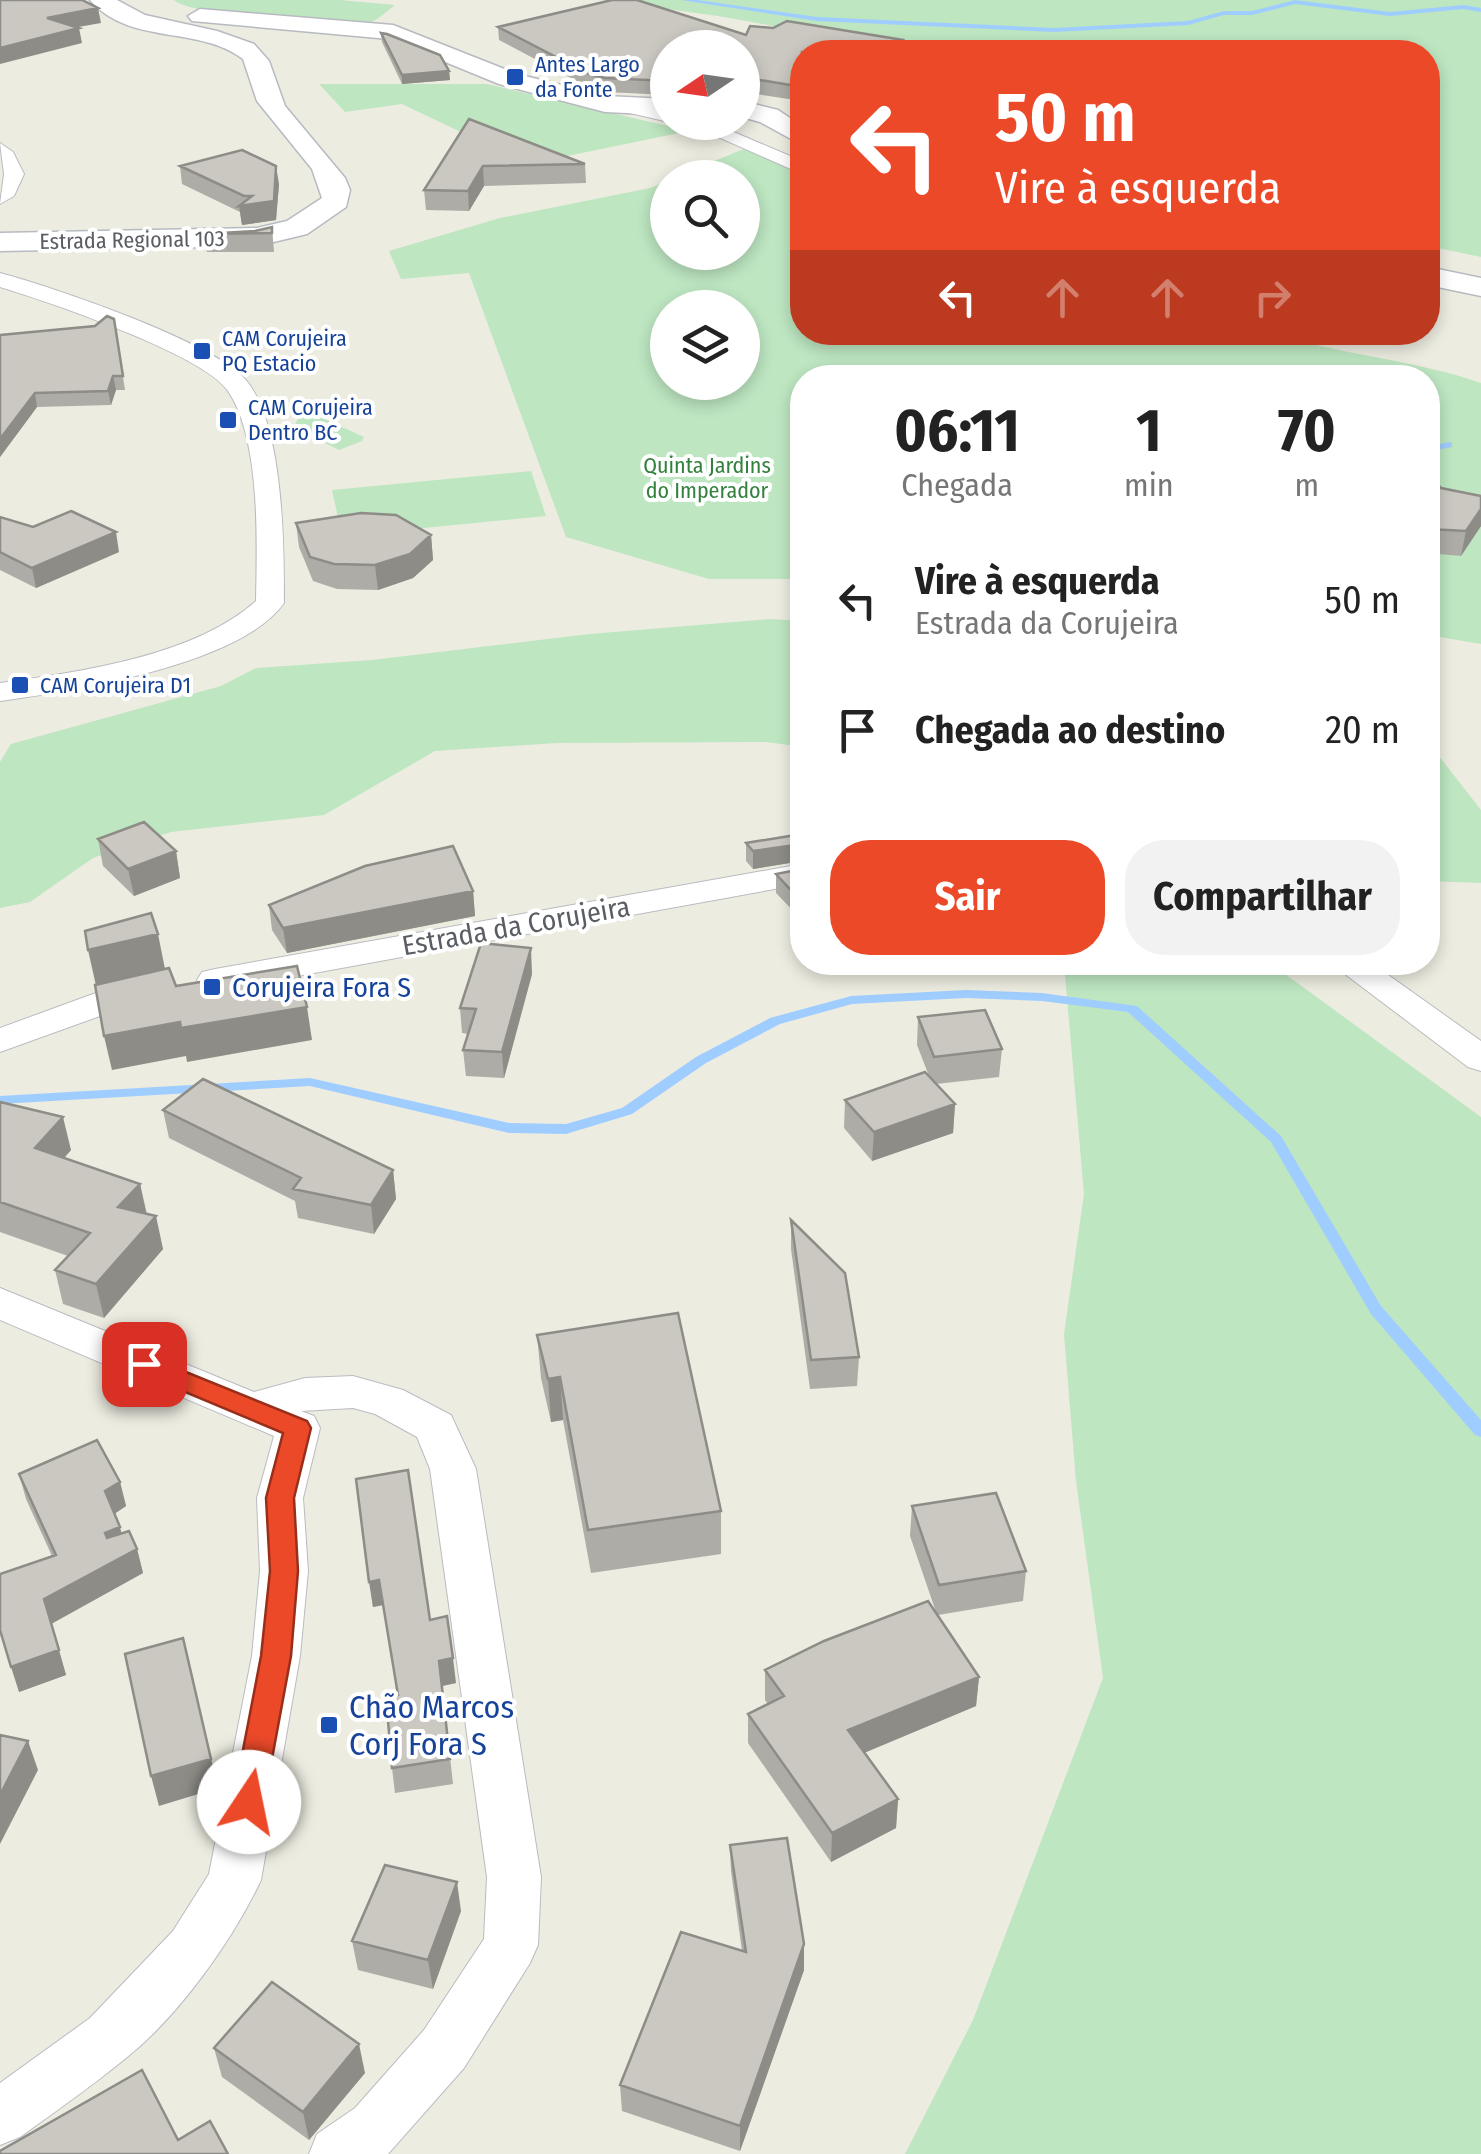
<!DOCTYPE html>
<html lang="pt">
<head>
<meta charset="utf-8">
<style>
  :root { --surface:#fff; --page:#f2f2f2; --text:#222; --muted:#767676; --accent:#ec4929 }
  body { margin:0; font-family:"Fira Sans Condensed",sans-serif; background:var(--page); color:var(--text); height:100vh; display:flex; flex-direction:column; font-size:38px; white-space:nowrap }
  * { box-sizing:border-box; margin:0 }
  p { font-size:32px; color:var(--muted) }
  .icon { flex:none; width:55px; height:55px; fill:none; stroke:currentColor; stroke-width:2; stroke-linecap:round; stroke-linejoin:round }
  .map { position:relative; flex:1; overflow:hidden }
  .side { position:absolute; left:790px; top:365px; width:650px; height:610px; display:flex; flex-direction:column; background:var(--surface); border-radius:40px; box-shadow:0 5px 15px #0003 }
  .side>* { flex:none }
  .banner { position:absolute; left:790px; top:40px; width:650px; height:305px; border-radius:40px; box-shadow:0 5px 15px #0003; background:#ec4929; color:#fff; overflow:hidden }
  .needle { width:65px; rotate:257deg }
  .fabs { position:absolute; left:650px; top:30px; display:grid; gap:20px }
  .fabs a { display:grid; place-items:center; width:110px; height:110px; border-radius:50%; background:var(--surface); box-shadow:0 5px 15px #0003; font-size:50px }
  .pin { position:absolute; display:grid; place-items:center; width:85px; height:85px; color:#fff; margin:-42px; border-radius:20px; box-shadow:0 5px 15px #0006 }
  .me { position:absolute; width:110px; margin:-55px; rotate:11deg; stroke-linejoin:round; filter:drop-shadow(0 0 8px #0008) }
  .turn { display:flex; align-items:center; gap:35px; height:210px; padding:0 40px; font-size:45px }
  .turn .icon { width:130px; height:130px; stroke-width:2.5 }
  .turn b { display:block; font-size:70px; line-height:85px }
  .lanes { display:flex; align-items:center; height:95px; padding:0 40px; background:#0003; justify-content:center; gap:50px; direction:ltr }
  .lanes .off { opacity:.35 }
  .eta { display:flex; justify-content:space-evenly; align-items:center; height:170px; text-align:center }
  .eta b { font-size:60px; font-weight:700; line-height:70px }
  .button { display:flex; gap:20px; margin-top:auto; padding:20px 40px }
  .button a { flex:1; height:115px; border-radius:40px; background:var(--accent); color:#fff; font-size:40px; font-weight:700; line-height:115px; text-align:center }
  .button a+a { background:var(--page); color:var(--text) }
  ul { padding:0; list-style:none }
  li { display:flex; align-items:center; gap:30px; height:130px; padding:0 40px }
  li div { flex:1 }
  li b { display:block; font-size:38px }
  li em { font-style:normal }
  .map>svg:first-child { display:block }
  .green { fill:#bde6c1; fill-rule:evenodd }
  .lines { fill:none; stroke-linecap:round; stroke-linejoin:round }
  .stream { fill:#a0cdff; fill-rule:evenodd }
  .street-casing { stroke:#b9bbc1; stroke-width:2 }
  .secondary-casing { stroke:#b7bac0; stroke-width:3 }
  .street { fill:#fff; fill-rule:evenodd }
  .secondary { fill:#fff; fill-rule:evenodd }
  .wall { fill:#aeaca6 }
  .shaded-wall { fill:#8d8c87 }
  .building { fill:#cac8c1; stroke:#8d8c87; stroke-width:2.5 }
  .route { fill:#ec4929; stroke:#992f1b; stroke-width:2.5 }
  .transit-dot { fill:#1a4fb4; stroke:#fff; stroke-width:4 }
  .labels { text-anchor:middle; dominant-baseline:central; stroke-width:8; stroke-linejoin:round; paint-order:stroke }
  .far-transit-label { font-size:22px; fill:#164399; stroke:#fff; text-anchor:start }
  .far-street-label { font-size:22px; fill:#5a5d63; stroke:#fff }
  .far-park-label { font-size:22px; fill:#32823d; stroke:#fff }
  .street-label { font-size:28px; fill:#5a5d63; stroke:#fff }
  .transit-label { font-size:28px; fill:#164399; stroke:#fff; text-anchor:start }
  .near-transit-label { font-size:32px; fill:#164399; stroke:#fff; text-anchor:start }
</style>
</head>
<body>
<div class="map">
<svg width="1481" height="2154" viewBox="0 0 1481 2154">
  <rect width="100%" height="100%" fill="#edece1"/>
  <!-- green -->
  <path class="green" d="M174 0H340L395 5C387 11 377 21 368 23 346 29 187 15 174 0Z
    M601 0H1481V257L1428 246V52H917L718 16Z
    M319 84H487L689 131 528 164 402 104 345 112Z
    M751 146 802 168V332L1272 333C1340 355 1412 359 1481 383V644L1428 635V378H802V579H709L566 537 469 273 401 279 389 251 500 218 650 188 667 181 668 252H742V178L675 177ZM668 308H742V382H668Z
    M302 409 364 437 362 441 339 450 294 427Z
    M531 471 546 516 342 536 332 490Z
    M770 619 802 621V747L767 742 557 743 435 751 324 815 171 832 93 858 30 902 0 908V762L11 744 221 686 256 668 372 660 590 634Z
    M1428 742 1481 810V883L1428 881Z
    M1064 963H1270L1481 1117V2154H905L973 2020 1103 1678 1076 1481 1064 1334 1084 1194Z"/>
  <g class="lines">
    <!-- stream -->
    <path class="stream" d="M681 0H697L817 17 1054 28 1188 21 1224 11H1252L1295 0 1390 12 1463 5 1481 8V12L1463 9 1390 16 1295 4 1252 15H1224L1188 25 1054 32 817 21Z
      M1449 442 1452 443V447L1436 450 1431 456 1428 457 1430 446Z
      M966 990 1042 993 1137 1006 1281 1136 1381 1306 1481 1420V1437L1475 1435 1371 1314 1271 1142 1128 1012 1042 1001 966 998 852 1004 780 1024 706 1063 632 1114 566 1134 509 1133 310 1086 0 1104V1096L310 1078 509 1123 566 1124 622 1108 696 1057 770 1018 851 996Z"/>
    <defs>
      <path id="street" d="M624 100 668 111 669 122 617 110 615 106Z
        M684 122H710L802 161V174Z
        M0 143 13 152 24 174 14 196 0 204 4 174Z
        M0 273C53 287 211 341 245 379 284 423 284 547 284 603 240 665 73 691 0 701V683C80 672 195 656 256 601 257 542 261 440 228 391 203 354 46 301 0 287Z
        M802 864V884L215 991 202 988 197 980 202 972 215 969Z
        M1329 962H1370L1481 1041V1071L1468 1067Z
        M146 982 159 985 164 993 159 1001 125 1007 0 1052V1028L104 990Z
        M0 1288 254 1392 305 1378 353 1376 403 1390 451 1415 476 1469 541 1877 538 1945 530 1963 464 2068 388 2154H309L317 2134 355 2108 424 2030 484 1939 487 1877 430 1469 417 1437 375 1414 353 1408 301 1411 314 1416 320 1428 303 1498 308 1571 300 1656 261 1880C233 1940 178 2017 126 2058 92 2086 56 2111 20 2137L0 2145V2083L90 2018 173 1931 209 1874 252 1656 260 1571 257 1498 274 1436 0 1320Z"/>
      <path id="secondary" d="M90 0H117L145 15 217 31 254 44 269 61 285 106 345 178 350 190 346 207 307 234 257 246 0 251V233L257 228 287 221 322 198 312 169 257 101 243 59C199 25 129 46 90 0Z
        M200 9 393 25 517 74 605 96 668 99V115L605 112 499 84 389 39 192 21 188 16Z
        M742 101 778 110 802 126V145L760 122 742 117Z
        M1428 267 1481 278V296L1428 285Z"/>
    </defs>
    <!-- street casing -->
    <use href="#street" class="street-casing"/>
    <!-- secondary casing -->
    <use href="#secondary" class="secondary-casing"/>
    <!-- street -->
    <use href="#street" class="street"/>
    <!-- secondary -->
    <use href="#secondary" class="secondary"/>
  </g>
  <!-- wall -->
  <path class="wall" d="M498 27 802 52V106L795 100 742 92V48H668V95L606 92 590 88 499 40Z
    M381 33 449 71 450 80 402 84 382 42Z
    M469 119 585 164 586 183 484 186 469 211 426 210 424 190Z
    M180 166 279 184 276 220 242 225 240 212 182 184Z
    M272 227 274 252H207L204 234 255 231Z
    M114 319 125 390H116L111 405 37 407 0 457V335L95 326Z
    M1428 479 1441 488 1481 496V526L1461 556 1428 553Z
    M0 517 119 552 36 588 0 570Z
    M296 523 431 535 433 560 413 578 378 590 337 589 313 581 299 547Z
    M802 834V861L753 869 746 861V843Z
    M98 839 176 851 180 878 134 896 103 866Z
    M802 869V920L776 893V874Z
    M473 891 475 916 287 953 272 930 269 905Z
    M532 974 504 1078 466 1076 463 1050 468 1034 462 1033 460 1008Z
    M918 1017 1002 1049 999 1077 936 1084 955 1104 953 1133 872 1161 844 1128 845 1100 929 1076 917 1045Z
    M0 1102 71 1150 64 1158 140 1184 147 1214 163 1249 104 1318 63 1304 55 1270 68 1256 0 1232Z
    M163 1110 393 1170 396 1199 374 1234 298 1218 295 1201 169 1138Z
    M791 1220 859 1357 857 1386 810 1389 791 1249Z
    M537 1335 721 1511V1554L591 1573 563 1420 551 1422 541 1378Z
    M19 1474 120 1482 126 1506 114 1514 121 1533 137 1549 143 1573 51 1624 66 1675 19 1692 52 1556 26 1499Z
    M356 1479 456 1683 442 1686 453 1784 395 1793 392 1768 398 1695 383 1605 373 1607Z
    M912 1506 1026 1571 1023 1601 938 1615 979 1677 976 1706 864 1753 898 1799 896 1828 831 1862 748 1743V1714L768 1704 765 1700V1670L936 1612 910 1536Z
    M730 1845 804 1970 740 2151 622 2111 620 2085 742 1951 731 1871Z
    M461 1911 433 1989 358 1970 352 1941Z
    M214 2048 365 2073 309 2140 222 2077Z"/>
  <!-- shaded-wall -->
  <path class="shaded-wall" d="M98 8 101 23 50 32 47 18Z
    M79 28 82 43 0 64V48Z
    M903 40V52H896Z
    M449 71 450 80 402 84V75Z
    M276 166 279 184 276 220 242 225 239 206 274 201Z
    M483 166 484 186 469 211 468 191Z
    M113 376 116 390 111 405 108 391Z
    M35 393 37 407 0 457V439Z
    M1481 509V526L1461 556 1466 531Z
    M116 532 119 552 36 588 32 568Z
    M431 535 433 560 413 578 378 590 375 565Z
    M802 844V861L753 869V851Z
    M176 851 180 878 134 896 128 869Z
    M473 891 475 916 287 953 283 928Z
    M158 934 166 974 97 990 88 950Z
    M531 948 532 974 504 1078 502 1052Z
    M307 1007 312 1040 187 1062 186 1056 112 1070 104 1036 180 1022Z
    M955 1104 953 1133 872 1161 874 1132Z
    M63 1117 71 1150 43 1182 35 1148Z
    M393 1170 396 1199 374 1234 371 1205Z
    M140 1184 147 1217 118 1207Z
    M156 1216 163 1249 104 1318 96 1284Z
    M560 1377 563 1420 551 1422 548 1379Z
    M120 1482 126 1506 111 1516 105 1491Z
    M120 1527 126 1552 111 1558 105 1533Z
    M137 1549 143 1573 51 1624 44 1599Z
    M379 1580 383 1605 373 1607 369 1582Z
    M183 1638 218 1788 159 1806 151 1776Z
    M59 1650 66 1675 19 1692 11 1667Z
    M453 1658 456 1683 442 1686 453 1784 439 1661Z
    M979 1677 976 1706 847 1760 848 1730Z
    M28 1741 38 1770 0 1844V1795Z
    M898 1799 896 1828 831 1862 832 1833Z
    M457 1882 461 1911 433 1989 428 1960Z
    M804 1944V1970L740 2151V2126Z
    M359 2044 365 2073 309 2140 303 2112Z"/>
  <!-- building -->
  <path class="building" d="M0 0H82L98 8 47 18 79 28 0 48Z
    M612 0H637L746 35 750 26 773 28 787 21 903 40 896 52H802V92L796 86 742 77V48H668V81L605 78 589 74 498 27Z
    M381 33 387 34 440 55 449 71 402 75Z
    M469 119 585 164 483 166 468 191 424 190Z
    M242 150 276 166 274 201 239 206 252 196H244L180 166Z
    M272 227V233L204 234 255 231Z
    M107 316 114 319 123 376H113L108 391 35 393 0 439V335L95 326Z
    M1428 479 1434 480 1441 488 1481 496V509L1466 531 1428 529Z
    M71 511 116 532 32 568 0 552V517L33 527Z
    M361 513 396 515 431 535 410 554 375 565 334 564 310 557 296 523Z
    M144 822 176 851 128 869 98 839Z
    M802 834V844L753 851 746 843Z
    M453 846 473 891 283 928 269 905 365 866Z
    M802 869V902L776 874Z
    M151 913 158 934 88 950 85 931Z
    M481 943 531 948 502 1052 463 1050 476 1009 460 1008Z
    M297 966 307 1007 181 1028 180 1022 104 1036 95 985 169 968 176 986Z
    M985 1010 1002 1049 934 1057 918 1017Z
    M925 1072 955 1104 874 1132 845 1100Z
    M203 1079 393 1170 371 1205 293 1189 301 1178 163 1110Z
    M0 1102 63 1117 35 1148 140 1184 118 1207 156 1216 96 1284 55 1270 90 1233 0 1202Z
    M791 1220 845 1273 859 1357 811 1360Z
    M678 1313 721 1511 588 1530 560 1377 548 1379 537 1335Z
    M97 1440 120 1482 105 1491 120 1527 105 1533 107 1538 129 1531 137 1549 44 1599 59 1650 11 1667 0 1630V1574L56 1555 19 1474Z
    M408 1470 430 1620 447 1616 453 1658 439 1661 450 1759 392 1768 386 1697 398 1695 379 1580 369 1582 356 1479Z
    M996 1493 1026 1571 939 1585 912 1506Z
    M928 1601 979 1677 848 1730 898 1799 832 1833 748 1714 784 1696 765 1670 824 1641Z
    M183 1638 211 1759 151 1776 125 1654Z
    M0 1735 28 1741 0 1795Z
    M787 1838 804 1944 740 2126 620 2085 681 1932 746 1952 730 1845Z
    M385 1865 457 1882 428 1960 352 1941Z
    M272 1982 359 2044 303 2112 214 2048Z
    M142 2070 178 2140 210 2121 228 2154H0V2151Z"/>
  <!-- route -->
  <path class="route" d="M144 1355 307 1421 311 1428 294 1498 298 1571 291 1656 264 1802 260 1811 249 1815 238 1811 233 1802 261 1656 270 1571 266 1498 283 1433 135 1371 131 1364 135 1357Z"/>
  <!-- markers -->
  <g class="transit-dot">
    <rect x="505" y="67" width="20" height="20" rx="5"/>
    <rect x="192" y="341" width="20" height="20" rx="5"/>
    <rect x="218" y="410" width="20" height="20" rx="5"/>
    <rect x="10" y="675" width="20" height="20" rx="5"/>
    <rect x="202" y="977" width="20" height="20" rx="5"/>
    <rect x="319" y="1715" width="20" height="20" rx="5"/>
  </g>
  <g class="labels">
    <!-- far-transit labels -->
    <g class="far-transit-label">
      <text x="535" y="64">Antes Largo<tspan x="535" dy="25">da Fonte</tspan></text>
      <text x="222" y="338">CAM Corujeira<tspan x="222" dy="25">PQ Estacio</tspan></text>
      <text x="248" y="407">CAM Corujeira<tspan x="248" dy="25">Dentro BC</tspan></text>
      <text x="40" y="685">CAM Corujeira D1</text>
    </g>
    <!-- far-street labels -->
    <g class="far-street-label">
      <text transform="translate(132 240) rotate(-1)">Estrada Regional 103</text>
    </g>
    <!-- far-park labels -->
    <g class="far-park-label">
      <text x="707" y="465">Quinta Jardins<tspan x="707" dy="25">do Imperador</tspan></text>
    </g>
    <!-- street labels -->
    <g class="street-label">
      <text transform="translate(516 926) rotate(-10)">Estrada da Corujeira</text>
    </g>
    <!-- transit labels -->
    <g class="transit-label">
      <text x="232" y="987">Corujeira Fora S</text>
    </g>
    <!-- near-transit labels -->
    <g class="near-transit-label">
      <text x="349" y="1707">Chão Marcos<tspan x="349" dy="37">Corj Fora S</tspan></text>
    </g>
  </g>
</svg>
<div class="fabs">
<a><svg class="needle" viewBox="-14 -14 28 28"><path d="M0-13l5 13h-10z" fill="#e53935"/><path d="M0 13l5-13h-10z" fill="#767676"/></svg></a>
<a><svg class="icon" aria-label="search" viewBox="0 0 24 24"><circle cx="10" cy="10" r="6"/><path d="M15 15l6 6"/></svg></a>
<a><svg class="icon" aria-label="layers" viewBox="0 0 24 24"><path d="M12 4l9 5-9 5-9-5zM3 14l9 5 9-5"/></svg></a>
</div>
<div class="pin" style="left:144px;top:1364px;background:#d93025"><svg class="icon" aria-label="arrive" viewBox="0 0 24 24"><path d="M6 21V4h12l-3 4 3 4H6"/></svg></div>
<svg class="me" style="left:249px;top:1802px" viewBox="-20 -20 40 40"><circle r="19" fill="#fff"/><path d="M0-13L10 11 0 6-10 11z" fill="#ec4929"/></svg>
<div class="banner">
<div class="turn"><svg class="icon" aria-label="left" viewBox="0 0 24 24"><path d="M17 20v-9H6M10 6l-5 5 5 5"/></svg><div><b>50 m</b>Vire à esquerda</div></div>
<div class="lanes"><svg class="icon" aria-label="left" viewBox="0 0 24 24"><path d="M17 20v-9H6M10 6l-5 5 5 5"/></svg><svg class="icon off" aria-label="ahead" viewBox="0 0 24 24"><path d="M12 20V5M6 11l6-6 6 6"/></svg><svg class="icon off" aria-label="ahead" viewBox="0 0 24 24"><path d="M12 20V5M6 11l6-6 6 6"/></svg><svg class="icon off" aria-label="right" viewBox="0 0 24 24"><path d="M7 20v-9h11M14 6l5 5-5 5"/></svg></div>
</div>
<section class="side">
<div class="eta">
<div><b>06:11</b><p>Chegada</p></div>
<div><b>1</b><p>min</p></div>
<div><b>70</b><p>m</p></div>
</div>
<ul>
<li><svg class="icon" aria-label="left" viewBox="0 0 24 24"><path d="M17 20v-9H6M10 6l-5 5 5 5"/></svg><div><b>Vire à esquerda</b><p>Estrada da Corujeira</p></div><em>50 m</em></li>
<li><svg class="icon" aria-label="arrive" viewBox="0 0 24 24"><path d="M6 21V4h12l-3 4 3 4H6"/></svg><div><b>Chegada ao destino</b></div><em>20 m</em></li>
</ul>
<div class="button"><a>Sair</a><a>Compartilhar</a></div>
</section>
</div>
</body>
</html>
